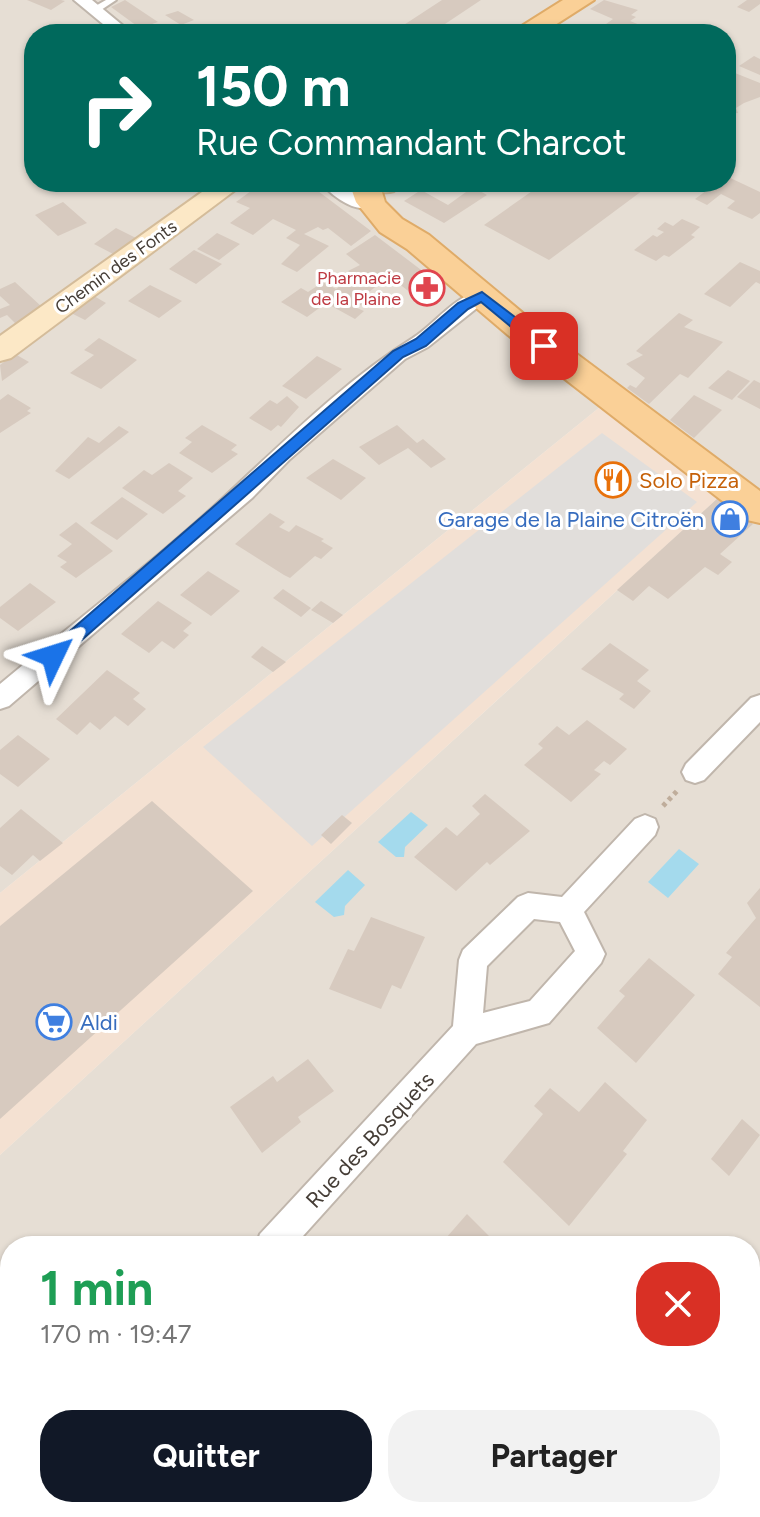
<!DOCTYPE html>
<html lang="fr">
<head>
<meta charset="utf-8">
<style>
  :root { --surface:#fff; --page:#f2f2f2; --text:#222; --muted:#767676; --accent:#111827 }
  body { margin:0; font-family:Figtree,sans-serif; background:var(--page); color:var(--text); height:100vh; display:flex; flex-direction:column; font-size:30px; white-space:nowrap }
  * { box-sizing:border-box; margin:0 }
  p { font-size:26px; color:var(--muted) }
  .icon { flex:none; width:44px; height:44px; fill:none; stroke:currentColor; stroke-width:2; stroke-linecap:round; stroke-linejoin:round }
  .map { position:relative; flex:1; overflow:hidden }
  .details { position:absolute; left:0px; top:1236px; width:760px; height:282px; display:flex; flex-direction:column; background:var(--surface); border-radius:32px 32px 0 0; box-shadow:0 2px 6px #0004 }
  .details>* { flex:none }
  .top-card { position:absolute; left:24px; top:24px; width:712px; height:168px; border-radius:32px; box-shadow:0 2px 6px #0004; background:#00695c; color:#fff; overflow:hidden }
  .pin { position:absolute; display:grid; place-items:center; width:68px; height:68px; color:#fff; margin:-34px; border-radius:16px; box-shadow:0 4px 12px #0006 }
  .me { position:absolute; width:88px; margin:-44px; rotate:49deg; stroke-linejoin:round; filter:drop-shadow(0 0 6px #0008) }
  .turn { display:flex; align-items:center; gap:28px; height:168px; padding:0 40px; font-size:36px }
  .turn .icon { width:104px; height:104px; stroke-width:2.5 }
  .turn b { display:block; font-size:56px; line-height:68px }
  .round { display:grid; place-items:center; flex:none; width:84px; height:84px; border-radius:32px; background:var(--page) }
  .head { display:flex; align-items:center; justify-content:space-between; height:136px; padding:0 40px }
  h1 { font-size:48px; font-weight:700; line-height:60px; color:#1e9e55 }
  .button { display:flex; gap:16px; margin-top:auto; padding:16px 40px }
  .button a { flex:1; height:92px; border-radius:32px; background:var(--accent); color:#fff; font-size:32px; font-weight:700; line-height:92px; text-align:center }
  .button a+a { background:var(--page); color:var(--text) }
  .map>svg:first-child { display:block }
  .residential { fill:#e6ded4; fill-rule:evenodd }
  .commercial { fill:#f4e1d2 }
  .parking { fill:#e1dedb }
  .water { fill:#a4daed }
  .building { fill:#d7cabf }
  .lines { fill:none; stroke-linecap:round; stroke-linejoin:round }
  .lane-casing { stroke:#c0b6ac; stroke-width:4 }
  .street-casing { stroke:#c0b6ac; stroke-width:4 }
  .secondary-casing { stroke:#d4bc9a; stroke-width:4 }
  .primary-casing { stroke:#dfab68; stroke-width:4 }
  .path { stroke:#bfad9b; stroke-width:5; stroke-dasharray:4 4; stroke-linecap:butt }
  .lane { fill:#fff; fill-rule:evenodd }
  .street { fill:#fff; fill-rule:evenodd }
  .secondary { fill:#fce8c6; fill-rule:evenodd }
  .primary { fill:#fad097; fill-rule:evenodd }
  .route { fill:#1a73e8; stroke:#114b97; stroke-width:2 }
  .labels { text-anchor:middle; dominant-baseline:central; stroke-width:6; stroke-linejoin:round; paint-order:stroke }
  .far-street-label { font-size:18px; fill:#453d36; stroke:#fff }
  .far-health-label { font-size:18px; fill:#be3a42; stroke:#fff; text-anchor:end }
  .food-label { font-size:22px; fill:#c56008; stroke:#fff; text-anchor:start }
  .shop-label { font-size:22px; fill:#366cbe; stroke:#fff; text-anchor:end }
  .street-label { font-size:22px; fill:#453d36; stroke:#fff }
</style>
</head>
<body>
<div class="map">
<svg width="760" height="1517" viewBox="0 0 760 1517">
  <rect width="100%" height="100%" fill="#f2ede6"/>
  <!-- residential -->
  <path class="residential" d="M0 0H760V1517H0V1155L717 499 600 407 0 893ZM34 34H726V182H34ZM10 1246H750V1508H10Z"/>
  <!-- commercial -->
  <path class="commercial" d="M600 407 718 498 0 1155V893Z"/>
  <!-- parking -->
  <path class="parking" d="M602 433 697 502 312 846 203 747Z"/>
  <!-- water -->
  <path class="water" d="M411 812 428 825 405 847 404 857H396L378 842Z
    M679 849 699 864 668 898 648 882Z
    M348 870 365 885 345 906 344 915 334 917 315 902Z"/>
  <!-- building -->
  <path class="building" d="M27 0H61L65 1 51 10Z
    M125 0 158 22 152 24 160 30 148 34 111 7Z
    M442 0H481L430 34H390Z
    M604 0 638 10 631 15 636 17 630 21 645 27 628 34 606 24 613 19 590 9Z
    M747 0H760V4L749 12 737 7Z
    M178 11 194 20 181 25 165 15Z
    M754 56 760 59V75L739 66Z
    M735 73 760 83V97L744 103 736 108 738 113 726 114V79Z
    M726 176 760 192V213L752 219 727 208 735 201 721 194 707 205 695 199 718 182H726Z
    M253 182H306L371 231 351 246 328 228 323 230 318 227 304 234 329 246 297 272 281 264 300 245 286 238 296 230 273 219 253 235 230 223 250 208 236 202 259 185Z
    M545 182H654L549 260 484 225Z
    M469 185 487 195 444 223 404 201 421 190 448 205 466 192 463 190Z
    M63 202 87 223 58 236 35 215Z
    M682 219 700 227 691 235 695 237 669 257 664 255 656 261 634 250 653 235 657 237 664 232 657 229 665 222 673 226Z
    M116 228 138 239 115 255 94 244Z
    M217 233 240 244 219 260 197 249Z
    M375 235 445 288 425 304 389 276 359 300 363 303 357 308 364 311 355 319 326 303 307 317 281 302 301 288 308 292 323 282 336 289 355 275 348 271 360 265 346 254Z
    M194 250 222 264 196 284 169 269Z
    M740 262 760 271V284L756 282 730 307 704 294Z
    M15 282 42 307 17 325 7 315 0 318V309L10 305 0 296V289Z
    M150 285 182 301 159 318 128 301Z
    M94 296 106 303 85 320 71 313Z
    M679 313 693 320 684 327 723 342 688 378 680 374 649 404 627 388 630 385 636 388 645 378 626 364 643 355 636 351Z
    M99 338 137 360 101 389 70 373 94 355 84 350Z
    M15 354 29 362 2 381 0 365Z
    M317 356 342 369 306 399 282 386Z
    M728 370 750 381 732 400 708 388Z
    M754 380 760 383V409L737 397Z
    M8 394 31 408 27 411 31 413 0 433V400Z
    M694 395 722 410 694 438 670 420Z
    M287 396 299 407 281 427 278 425 271 431 249 418 270 400 277 404Z
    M202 425 237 445 231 450 238 454 212 473 179 453 192 442 185 438Z
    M397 425 417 443 423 439 446 459 431 468 408 448 379 465 359 447Z
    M119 426 129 432 69 479 55 471 88 437 99 443Z
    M333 459 366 478 341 500 306 478Z
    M169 463 193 478 178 491 186 496 163 514 122 488 144 470 152 475Z
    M122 497 148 514 117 540 90 523Z
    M718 498 753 524 720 554 732 562 718 575 705 567 668 599 649 586 633 601 617 590Z
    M270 513 285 522 279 527 289 532 296 525 324 539 321 541 333 548 321 559 315 556 290 578 284 575 235 544Z
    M76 522 113 551 76 578 60 567 67 562 57 556 72 544 59 535Z
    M208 571 240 591 211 616 180 595Z
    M30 583 56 602 18 631 0 618V607Z
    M283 589 311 608 301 617 273 598Z
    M158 601 192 623 183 631 189 635 174 649 162 641 149 653 121 634Z
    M321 601 343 615 333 623 311 610Z
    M610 643 649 670 637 681 651 691 634 709 619 699 624 694 581 669Z
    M262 646 286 662 273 672 251 657Z
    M107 670 140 693 133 699 146 709 128 726 115 716 100 730 90 722 77 735 56 719Z
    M587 720 627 749 610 765 604 761 594 770 601 774 571 802 524 765 543 748 538 744 557 726 569 735Z
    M18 735 50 759 18 787 0 774V750Z
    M485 794 530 831 490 865 487 862 456 891 414 857 446 827 457 836 480 814 472 806Z
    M152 801 253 891 0 1119V926Z
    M21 809 63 843 40 861 33 855 12 875 0 866V828Z
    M342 815 352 823 331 844 321 835Z
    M760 888V1007L718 974 732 957 726 953 756 918 747 903Z
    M371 917 425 937 401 989 392 985 381 1009 329 989 348 949 354 951Z
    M649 958 695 995 636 1063 597 1028 625 996 619 991Z
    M308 1059 334 1091 298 1117 301 1122 262 1153 230 1107 273 1076 277 1082Z
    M605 1082 647 1120 623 1151 627 1154 569 1226 503 1162 543 1114 534 1106 550 1088 579 1112Z
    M742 1119 760 1135 729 1176 711 1159Z
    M467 1214 499 1246H439Z
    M10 1343V1411L0 1400V1391L7 1384 0 1376V1353Z
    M125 1508H237L242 1514 239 1517H117Z"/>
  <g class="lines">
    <defs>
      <path id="lane" d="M106 0H116L98 12H92V8Z"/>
      <path id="street" d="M74 0H92L133 34H115Z
        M320 182C345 182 353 192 377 198L379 202C361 219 333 197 320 182Z
        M482 290 489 292 492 296 428 347 405 359 289 460 252 498 9 706 0 709V684C79 618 162 556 237 485 293 433 348 379 413 338 437 322 453 297 482 290Z
        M760 695V722L704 780 695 783 686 780 682 772 686 764 751 698Z
        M645 815 655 819 658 827 655 835 584 912 605 954 601 963 549 1023 476 1044 294 1246H256L260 1234 453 1026 459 960 463 950 518 897 528 893 562 897 635 819ZM534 919 560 922 575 951 530 1001 483 1013 487 966Z
        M10 1501V1508H46L42 1517H2Z"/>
      <path id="secondary" d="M216 182H246L11 358 0 361V336Z
        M368 182H396L398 185 394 191C383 194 375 192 368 182Z"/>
      <path id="primary" d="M563 0H594L541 34H509Z
        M349 182H379L385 202 402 219 429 235 530 319 760 491V523L747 520 508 335 407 249 380 232 356 202Z"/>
    </defs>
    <!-- lane casing -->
    <use href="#lane" class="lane-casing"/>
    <!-- street casing -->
    <use href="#street" class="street-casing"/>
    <!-- secondary casing -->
    <use href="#secondary" class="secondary-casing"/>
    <!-- primary casing -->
    <use href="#primary" class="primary-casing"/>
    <!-- path -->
    <path class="path" d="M663 806 678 790"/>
    <!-- lane -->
    <use href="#lane" class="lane"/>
    <!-- street -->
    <use href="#street" class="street"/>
    <!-- secondary -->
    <use href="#secondary" class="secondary"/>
    <!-- primary -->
    <use href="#primary" class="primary"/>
  </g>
  <!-- route -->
  <path class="route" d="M482 292 549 343V350H539L481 302 468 309 426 346 403 357 59 660H47V651L393 351 416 339 458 303Z"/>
  <!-- icons -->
  <defs>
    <symbol id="pharmacy-ring" viewBox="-11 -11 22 22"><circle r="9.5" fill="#fff" stroke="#e0444e" stroke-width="1.5"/><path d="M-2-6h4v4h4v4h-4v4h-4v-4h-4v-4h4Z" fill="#e0444e"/></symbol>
    <symbol id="restaurant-ring" viewBox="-11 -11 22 22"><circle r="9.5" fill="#fff" stroke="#e8710a" stroke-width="1.5"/><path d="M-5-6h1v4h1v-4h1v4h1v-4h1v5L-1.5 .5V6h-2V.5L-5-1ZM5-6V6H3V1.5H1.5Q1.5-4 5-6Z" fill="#e8710a"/></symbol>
    <symbol id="shop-ring" viewBox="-11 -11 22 22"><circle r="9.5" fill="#fff" stroke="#3f7fe0" stroke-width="1.5"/><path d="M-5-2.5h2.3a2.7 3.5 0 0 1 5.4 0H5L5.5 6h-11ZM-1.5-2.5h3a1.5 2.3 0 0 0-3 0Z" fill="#3f7fe0"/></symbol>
    <symbol id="supermarket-ring" viewBox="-11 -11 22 22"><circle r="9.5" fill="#fff" stroke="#3f7fe0" stroke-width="1.5"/><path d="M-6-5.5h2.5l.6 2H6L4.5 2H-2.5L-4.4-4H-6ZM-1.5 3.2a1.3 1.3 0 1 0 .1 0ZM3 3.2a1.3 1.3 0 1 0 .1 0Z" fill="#3f7fe0"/></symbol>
  </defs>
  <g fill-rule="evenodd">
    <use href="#pharmacy-ring" x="407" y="268" width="40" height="40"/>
    <use href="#restaurant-ring" x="593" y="460" width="40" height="40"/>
    <use href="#shop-ring" x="710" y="499" width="40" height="40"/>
    <use href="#supermarket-ring" x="34" y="1002" width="40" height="40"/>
  </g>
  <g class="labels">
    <!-- far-street labels -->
    <g class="far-street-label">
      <text transform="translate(116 267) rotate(-36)">Chemin des Fonts</text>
    </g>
    <!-- far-health labels -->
    <g class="far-health-label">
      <text x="401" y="278">Pharmacie<tspan x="401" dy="21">de la Plaine</tspan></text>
    </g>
    <!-- food labels -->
    <g class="food-label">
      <text x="639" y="480">Solo Pizza</text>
    </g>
    <!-- shop labels -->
    <g class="shop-label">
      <text x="704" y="519">Garage de la Plaine Citroën</text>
      <text x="80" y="1022" text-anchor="start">Aldi</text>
    </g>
    <!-- street labels -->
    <g class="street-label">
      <text transform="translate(370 1140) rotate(-47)">Rue des Bosquets</text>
    </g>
  </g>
</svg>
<div class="pin" style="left:544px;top:346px;background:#d93025"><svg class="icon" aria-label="arrive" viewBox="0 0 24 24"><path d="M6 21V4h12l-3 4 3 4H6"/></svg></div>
<svg class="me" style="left:53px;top:656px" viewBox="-20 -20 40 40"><path d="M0-17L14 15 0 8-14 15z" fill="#1a73e8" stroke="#fff" stroke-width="4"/></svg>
<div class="top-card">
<div class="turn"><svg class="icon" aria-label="right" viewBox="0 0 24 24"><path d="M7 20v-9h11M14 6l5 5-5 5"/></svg><div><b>150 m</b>Rue Commandant Charcot</div></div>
</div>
<section class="details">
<div class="head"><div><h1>1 min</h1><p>170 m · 19:47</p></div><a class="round" style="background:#d93025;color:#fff"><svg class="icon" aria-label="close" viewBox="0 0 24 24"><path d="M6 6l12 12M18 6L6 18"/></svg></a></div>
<div class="button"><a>Quitter</a><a>Partager</a></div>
</section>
</div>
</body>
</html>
